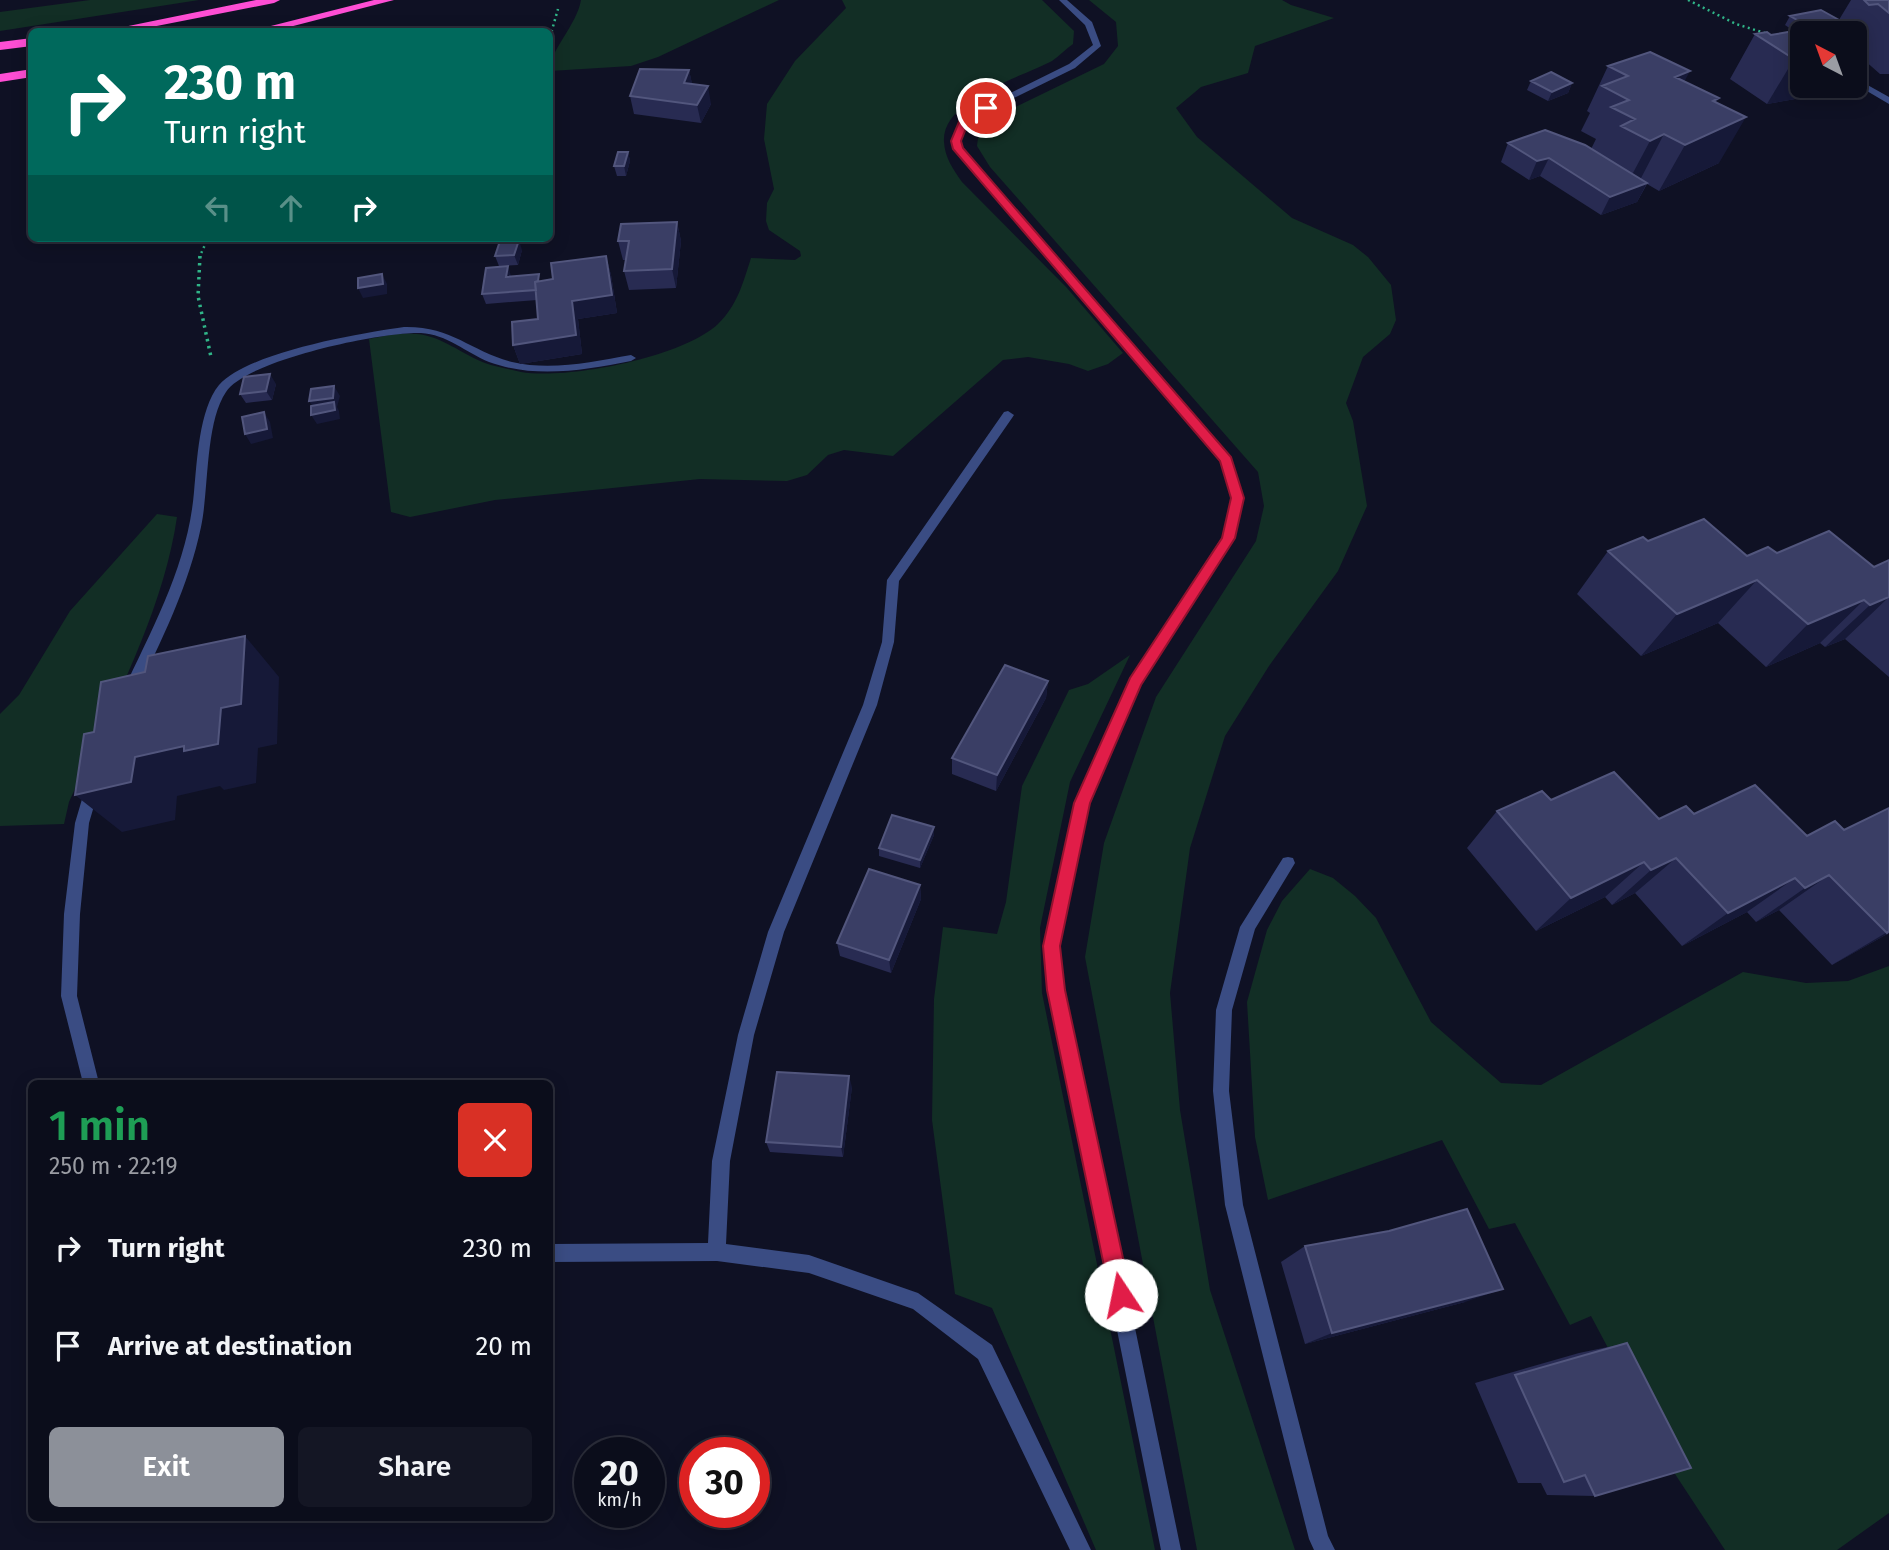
<!DOCTYPE html>
<html lang="en">
<head>
<meta charset="utf-8">
<style>
  :root { --surface:#0b0d1b; --page:#141624; --text:#f1f3f6; --muted:#9a9ca3; --line:#2b2d3a; --accent:#8c9099 }
  body { margin:0; font-family:"Fira Sans",sans-serif; background:var(--page); color:var(--text); height:100vh; display:flex; flex-direction:column; font-size:26px; white-space:nowrap }
  * { box-sizing:border-box; margin:0 }
  p { font-size:23px; color:var(--muted) }
  .icon { flex:none; width:38px; height:38px; fill:none; stroke:currentColor; stroke-width:2; stroke-linecap:round; stroke-linejoin:round }
  .map { position:relative; flex:1; overflow:hidden }
  .details { position:absolute; left:28px; top:1080px; width:525px; height:441px; display:flex; flex-direction:column; background:var(--surface); border-radius:10px; box-shadow:0 4px 18px #0003,0 0 0 2px var(--line) }
  .details>* { flex:none }
  .hud { position:absolute; left:28px; top:28px; width:525px; height:214px; border-radius:10px; box-shadow:0 4px 18px #0003,0 0 0 2px var(--line); background:#00695c; color:#fff; overflow:hidden }
  .needle { width:46px; rotate:319deg }
  .fabs { position:absolute; left:1790px; top:21px; display:grid; gap:14px }
  .fabs a { display:grid; place-items:center; width:77px; height:77px; border-radius:10px; background:var(--surface); box-shadow:0 4px 18px #0003,0 0 0 2px var(--line); font-size:35px }
  .speed { position:absolute; left:574px; top:1437px; display:flex; gap:14px; font-size:35px; font-weight:700; text-align:center }
  .speed>* { display:grid; place-content:center; width:91px; height:91px; border-radius:50%; background:var(--surface); box-shadow:0 4px 18px #0003,0 0 0 2px var(--line); line-height:1 }
  .speed small { font-size:18px; font-weight:400 }
  .speed .limit { border:10px solid #d22; background:#fff; color:#111 }
  .pin { position:absolute; display:grid; place-items:center; width:60px; height:60px; color:#fff; margin:-30px; border:4px solid #fff; border-radius:50%; box-shadow:0 2px 7px #0007 }
  .me { position:absolute; width:77px; margin:-38px; rotate:349deg; stroke-linejoin:round; filter:drop-shadow(0 0 5px #0008) }
  .turn { display:flex; align-items:center; gap:24px; height:147px; padding:0 21px; font-size:32px }
  .turn .icon { width:91px; height:91px; stroke-width:2.5 }
  .turn b { display:block; font-size:49px; line-height:60px }
  .lanes { display:flex; align-items:center; height:66px; padding:0 21px; background:#0003; justify-content:center; gap:35px; direction:ltr }
  .lanes .off { opacity:.35 }
  .round { display:grid; place-items:center; flex:none; width:74px; height:74px; border-radius:10px; background:var(--page) }
  .headline { display:flex; align-items:center; justify-content:space-between; height:119px; padding:0 21px }
  h1 { font-size:42px; font-weight:600; line-height:52px; color:#1e9e55 }
  .action { display:flex; gap:14px; margin-top:auto; padding:14px 21px }
  .action a { flex:1; height:80px; border-radius:10px; background:var(--accent); color:#fff; font-size:28px; font-weight:600; line-height:80px; text-align:center }
  .action a+a { background:var(--page); color:var(--text) }
  ul { padding:0; list-style:none }
  li { display:flex; align-items:center; gap:21px; height:98px; padding:0 21px }
  li div { flex:1 }
  li b { display:block; font-size:26px }
  li em { font-style:normal }
  .map>svg:first-child { display:block }
  .green { fill:#122e25 }
  .lines { fill:none; stroke-linecap:round; stroke-linejoin:round }
  .path-far1 { stroke:#30b588; stroke-width:2.5; stroke-dasharray:2 3.5; stroke-linecap:butt }
  .path { stroke:#30b588; stroke-width:3.5; stroke-dasharray:2.5 4.5; stroke-linecap:butt }
  .street { fill:#3a4c83; fill-rule:evenodd }
  .highway { fill:#fe4ed4; fill-rule:evenodd }
  .wall { fill:#282b52 }
  .shaded-wall { fill:#161938 }
  .building { fill:#3a3e65; stroke:#52567d; stroke-width:2 }
  .route { fill:#e11d48; stroke:#92132f; stroke-width:2 }
</style>
</head>
<body>
<div class="map">
<svg width="1889" height="1550" viewBox="0 0 1889 1550">
  <rect width="100%" height="100%" fill="#0f1124"/>
  <!-- green -->
  <path class="green" d="M90 0H199L0 31V12Z
    M581 0H779L658 57 631 66 550 71C549 51 577 25 581 0Z
    M842 0H1042L1074 31 1073 44C1066 49 1059 56 1052 61 1022 77 941 100 944 142 945 158 953 169 962 182L1067 288 1123 353 1108 364 1088 371 1069 364 1028 357 1003 360 893 456 844 450 828 455 807 475 787 481 700 479 495 500 410 517 391 512 369 339C384 336 401 332 417 334 441 336 462 354 485 363 496 367 509 369 521 372 568 380 683 357 718 324 737 306 743 283 751 258L795 260 801 256 800 251 769 230 766 221 767 203 774 189 764 139 767 104 795 61 846 8Z
    M1089 0H1282L1291 5 1334 18 1255 46 1248 73 1201 87 1176 108 1197 137 1292 218 1353 245 1368 257 1391 285 1396 320 1390 334 1363 357 1346 403 1353 421 1367 506 1338 571 1269 666 1225 736 1190 848 1170 993 1180 1110 1210 1290 1295 1550H1197L1085 957 1104 843 1156 697 1256 541 1264 506 1258 472 990 167 977 146 979 130 995 117 1104 64 1118 46 1116 22Z
    M157 514 177 517C163 614 109 712 69 802L64 824 0 826V714L19 695 70 611Z
    M1130 655 1070 782 1040 928 1042 993 1155 1550H1096L992 1308 955 1294 932 1120 934 999 943 927 997 934 1006 902 1022 786 1069 690 1088 684Z
    M1310 869 1333 878 1355 896 1376 918 1431 1022 1501 1083 1541 1085 1743 972 1806 983 1848 981 1889 966V1513L1837 1550H1725L1675 1474 1591 1316 1570 1325 1515 1223 1489 1229 1442 1140 1268 1200 1255 1137 1247 1002 1267 930 1282 901Z"/>
  <g class="lines">
    <!-- path-far1 -->
    <path class="path-far1" d="M1688 0 1736 24 1768 34
      M550 37 558 9
      M199 258 208 238"/>
    <!-- path -->
    <path class="path" d="M200 256 198 296 211 357"/>
    <!-- street -->
    <path class="street" d="M1059 0H1067L1092 22 1101 46 1075 68 969 120 960 141 962 148 1230 457 1243 498 1234 538 1141 684 1089 803 1059 946 1065 990 1181 1550H1161L1049 990 1043 946 1075 803 1130 678 1222 537 1231 498 1221 461 954 149 952 141 962 117 1069 64 1093 45 1085 25Z
      M1855 78 1889 97V104L1855 84Z
      M404 327C452 326 470 351 512 362 551 371 592 362 631 355L636 358 631 361C584 370 536 379 489 362 467 353 446 334 421 333 384 331 246 360 226 392 205 423 209 490 201 527 189 585 161 642 135 695H125L123 691C153 627 188 564 194 492 197 462 199 409 219 385 248 352 361 333 404 327Z
      M1008 411 1014 415 1012 418 899 581 894 642 877 705 784 932 754 1035 730 1161 726 1244 809 1255 918 1293 992 1345 1091 1550H1070L978 1359 913 1309 809 1273 717 1261 550 1262V1244L708 1243 712 1161 738 1035 768 932 863 705 882 642 887 580 1004 412Z
      M92 783 97 785 99 789 89 823 80 914 77 996 99 1083H83L61 996 64 914 75 823 85 789 87 785Z
      M1288 857 1293 858 1295 863 1255 929 1232 1010 1229 1091 1243 1205 1328 1536 1335 1550H1314L1309 1539 1225 1205 1213 1091 1216 1010 1240 927 1283 858Z"/>
    <!-- highway -->
    <path class="highway" d="M256 0H280L274 3 126 32H99Z
      M374 0H394L270 32H247Z
      M32 38V46L0 50V42Z
      M32 69V77L0 82V74Z"/>
  </g>
  <!-- wall -->
  <path class="wall" d="M1851 0H1889V74H1880L1855 52V33H1831Z
    M1790 16 1839 20 1833 29 1802 33V86H1814L1807 97 1767 104 1730 79 1755 34 1771 35 1794 31 1785 25Z
    M1608 66 1684 81 1716 103 1719 163 1659 191 1647 184 1637 202 1601 215 1540 176 1529 180 1501 162 1508 143 1591 149 1596 139 1581 131 1590 113 1587 111Z
    M689 70 692 84 711 104 701 123 634 114 630 96Z
    M1531 81 1572 83 1568 93 1548 101 1527 90Z
    M1862 82 1856 91 1836 95 1822 86H1855Z
    M628 152 630 161 626 176H617L614 166Z
    M677 222 681 241 676 288 629 290 624 271 626 260H623L618 241Z
    M522 250 518 265 499 266 495 256Z
    M606 256 611 275 617 313 578 319 582 354 520 364 513 345 538 319 537 300 486 304 482 294 511 276 541 281 553 279Z
    M276 384 272 400 246 403 240 394Z
    M1648 541 1747 556 1777 553 1874 567 1889 560V677L1845 639 1825 647 1820 643 1766 667 1718 623 1641 656 1577 594 1608 551Z
    M1048 681 1046 698 996 791 952 774V758Z
    M1551 800 1659 819 1694 814 1807 836 1844 830 1889 808V933L1832 965 1779 910 1756 922 1747 912 1682 946 1635 893 1612 905 1605 897 1536 931 1467 848 1497 811Z
    M934 835 920 868 879 856V848Z
    M920 885 921 899 891 973 840 956 837 943Z
    M852 1087 843 1157 770 1152 766 1142Z
    M1305 1246 1465 1302 1305 1344 1281 1262Z
    M1627 1343 1595 1496 1547 1495 1541 1483H1518L1475 1383 1579 1353Z"/>
  <!-- shaded-wall -->
  <path class="shaded-wall" d="M1839 20 1833 29 1813 33H1804L1808 26Z
    M1802 58V86H1814L1807 97 1767 104 1794 59Z
    M689 70 693 88 684 83Z
    M1690 71 1666 116 1675 77Z
    M1862 82 1856 91 1836 95 1842 86H1855V83Z
    M1572 83 1568 93 1548 101 1552 92Z
    M708 86 711 104 701 123 697 105Z
    M1719 98 1696 140 1746 117 1719 163 1659 191 1685 145 1713 101Z
    M1664 134 1640 180 1626 186 1650 141Z
    M628 152 630 161 626 176 624 166Z
    M1549 158 1540 176 1529 180 1537 161Z
    M1647 183 1637 202 1601 215 1610 197Z
    M677 222 681 241 676 288 672 269Z
    M519 240 522 250 518 265 514 255Z
    M606 256 611 275 617 313 578 319 582 354 520 364 513 345 572 301Z
    M508 266 511 276 506 277Z
    M382 274 387 284V294L363 298 358 288Z
    M270 374 276 384 272 400 266 391Z
    M334 386 340 396 337 407 339 411 340 419 317 424 311 415 315 410 309 401Z
    M264 412 270 422 273 438 251 444 245 434Z
    M1757 580 1718 623 1641 656 1677 614Z
    M1889 597 1845 639 1825 647 1870 605Z
    M1864 600 1820 643 1766 667 1808 624Z
    M245 636 279 677 277 744 258 748 256 783 224 790 220 786 177 796 175 820 122 832 75 795 135 757 221 708Z
    M1048 681 1046 698 996 791 997 775Z
    M934 827V835L920 868V860Z
    M1676 858 1635 893 1612 905 1651 870Z
    M1644 862 1605 897 1536 931 1571 898Z
    M1829 875 1779 910 1756 922 1805 888Z
    M1795 878 1747 912 1682 946 1728 913Z
    M920 885 921 899 891 973 889 960Z
    M1889 931V933L1832 965Z
    M849 1076 852 1087 843 1157 841 1147Z
    M1503 1289 1465 1302 1305 1344 1332 1333Z"/>
  <!-- building -->
  <path class="building" d="M1864 0H1889V13L1878 4 1869 5Z
    M1821 10 1839 20 1808 26 1790 16Z
    M1799 30 1804 33H1802V58L1794 59 1755 34 1767 32 1771 35Z
    M1650 52 1690 71 1675 77 1719 98 1713 101 1746 117 1685 145 1664 134 1650 141 1621 126 1635 119 1611 107 1629 100 1602 86 1628 76 1608 66Z
    M640 69 689 70 684 83 708 86 697 105 630 96Z
    M1551 72 1572 83 1552 92 1531 81Z
    M1855 77 1862 82 1855 83Z
    M1545 130 1585 145 1647 183 1610 197 1549 158 1537 161 1508 143Z
    M618 152H628L624 166H614Z
    M677 222 672 269 624 271 629 241H618L621 224Z
    M519 240 514 255 495 256 500 241Z
    M606 256 612 295 572 301 576 335 513 345 512 322 538 319 535 282 553 279 551 263Z
    M508 266 506 277 539 274 538 281 535 282 536 290 482 294 486 268Z
    M382 274 383 284 358 288V278Z
    M270 374 266 391 240 394 244 377Z
    M334 386 333 398 309 401 311 389Z
    M334 402 335 410 311 415V406Z
    M264 412 267 429 245 434 242 417Z
    M1704 519 1747 556 1768 547 1777 553 1829 531 1874 567 1889 560V597L1870 605 1864 600 1808 624 1757 580 1677 614 1608 551 1643 537 1648 541Z
    M245 636 241 704 221 708 218 744 184 751V746L135 757 131 782 75 795 84 734 94 732 101 682 145 672 148 656Z
    M1005 665 1048 681 997 775 952 758Z
    M1614 772 1659 819 1686 806 1694 814 1755 785 1807 836 1835 821 1844 830 1889 808V931L1887 933 1829 875 1805 888 1795 878 1728 913 1676 858 1651 870 1644 862 1571 898 1497 811 1542 791 1551 800Z
    M892 815 934 827 920 860 879 848Z
    M869 869 920 885 889 960 837 943Z
    M777 1072 849 1076 841 1147 766 1142Z
    M1467 1209 1503 1289 1332 1333 1305 1246 1389 1231Z
    M1627 1343 1691 1468 1595 1496 1585 1475 1564 1482 1515 1375Z"/>
  <!-- route -->
  <path class="route" d="M983 106 991 108 969 121 961 141 963 148 1231 457 1244 498 1235 538 1141 685 1090 803 1060 946 1065 990 1131 1295 1128 1303 1121 1306 1113 1303 1110 1295 1047 990 1043 946 1074 803 1130 678 1222 538 1231 498 1220 461 953 149 951 141 961 117Z"/>
</svg>
<div class="fabs">
<a><svg class="needle" viewBox="-14 -14 28 28"><path d="M0-13l5 13h-10z" fill="#e53935"/><path d="M0 13l5-13h-10z" fill="#9a9ca3"/></svg></a>
</div>
<div class="speed"><div>20<small>km/h</small></div><div class="limit">30</div></div>
<div class="pin" style="left:986px;top:108px;background:#d93025"><svg class="icon" aria-label="arrive" viewBox="0 0 24 24"><path d="M6 21V4h12l-3 4 3 4H6"/></svg></div>
<svg class="me" style="left:1121px;top:1295px" viewBox="-20 -20 40 40"><circle r="19" fill="#fff"/><path d="M0-13L10 11 0 6-10 11z" fill="#e11d48"/></svg>
<div class="hud">
<div class="turn"><svg class="icon" aria-label="right" viewBox="0 0 24 24"><path d="M7 20v-9h11M14 6l5 5-5 5"/></svg><div><b>230 m</b>Turn right</div></div>
<div class="lanes"><svg class="icon off" aria-label="left" viewBox="0 0 24 24"><path d="M17 20v-9H6M10 6l-5 5 5 5"/></svg><svg class="icon off" aria-label="ahead" viewBox="0 0 24 24"><path d="M12 20V5M6 11l6-6 6 6"/></svg><svg class="icon" aria-label="right" viewBox="0 0 24 24"><path d="M7 20v-9h11M14 6l5 5-5 5"/></svg></div>
</div>
<section class="details">
<div class="headline"><div><h1>1 min</h1><p>250 m · 22:19</p></div><a class="round" style="background:#d93025;color:#fff"><svg class="icon" aria-label="close" viewBox="0 0 24 24"><path d="M6 6l12 12M18 6L6 18"/></svg></a></div>
<ul>
<li><svg class="icon" aria-label="right" viewBox="0 0 24 24"><path d="M7 20v-9h11M14 6l5 5-5 5"/></svg><div><b>Turn right</b></div><em>230 m</em></li>
<li><svg class="icon" aria-label="arrive" viewBox="0 0 24 24"><path d="M6 21V4h12l-3 4 3 4H6"/></svg><div><b>Arrive at destination</b></div><em>20 m</em></li>
</ul>
<div class="action"><a>Exit</a><a>Share</a></div>
</section>
</div>
</body>
</html>
